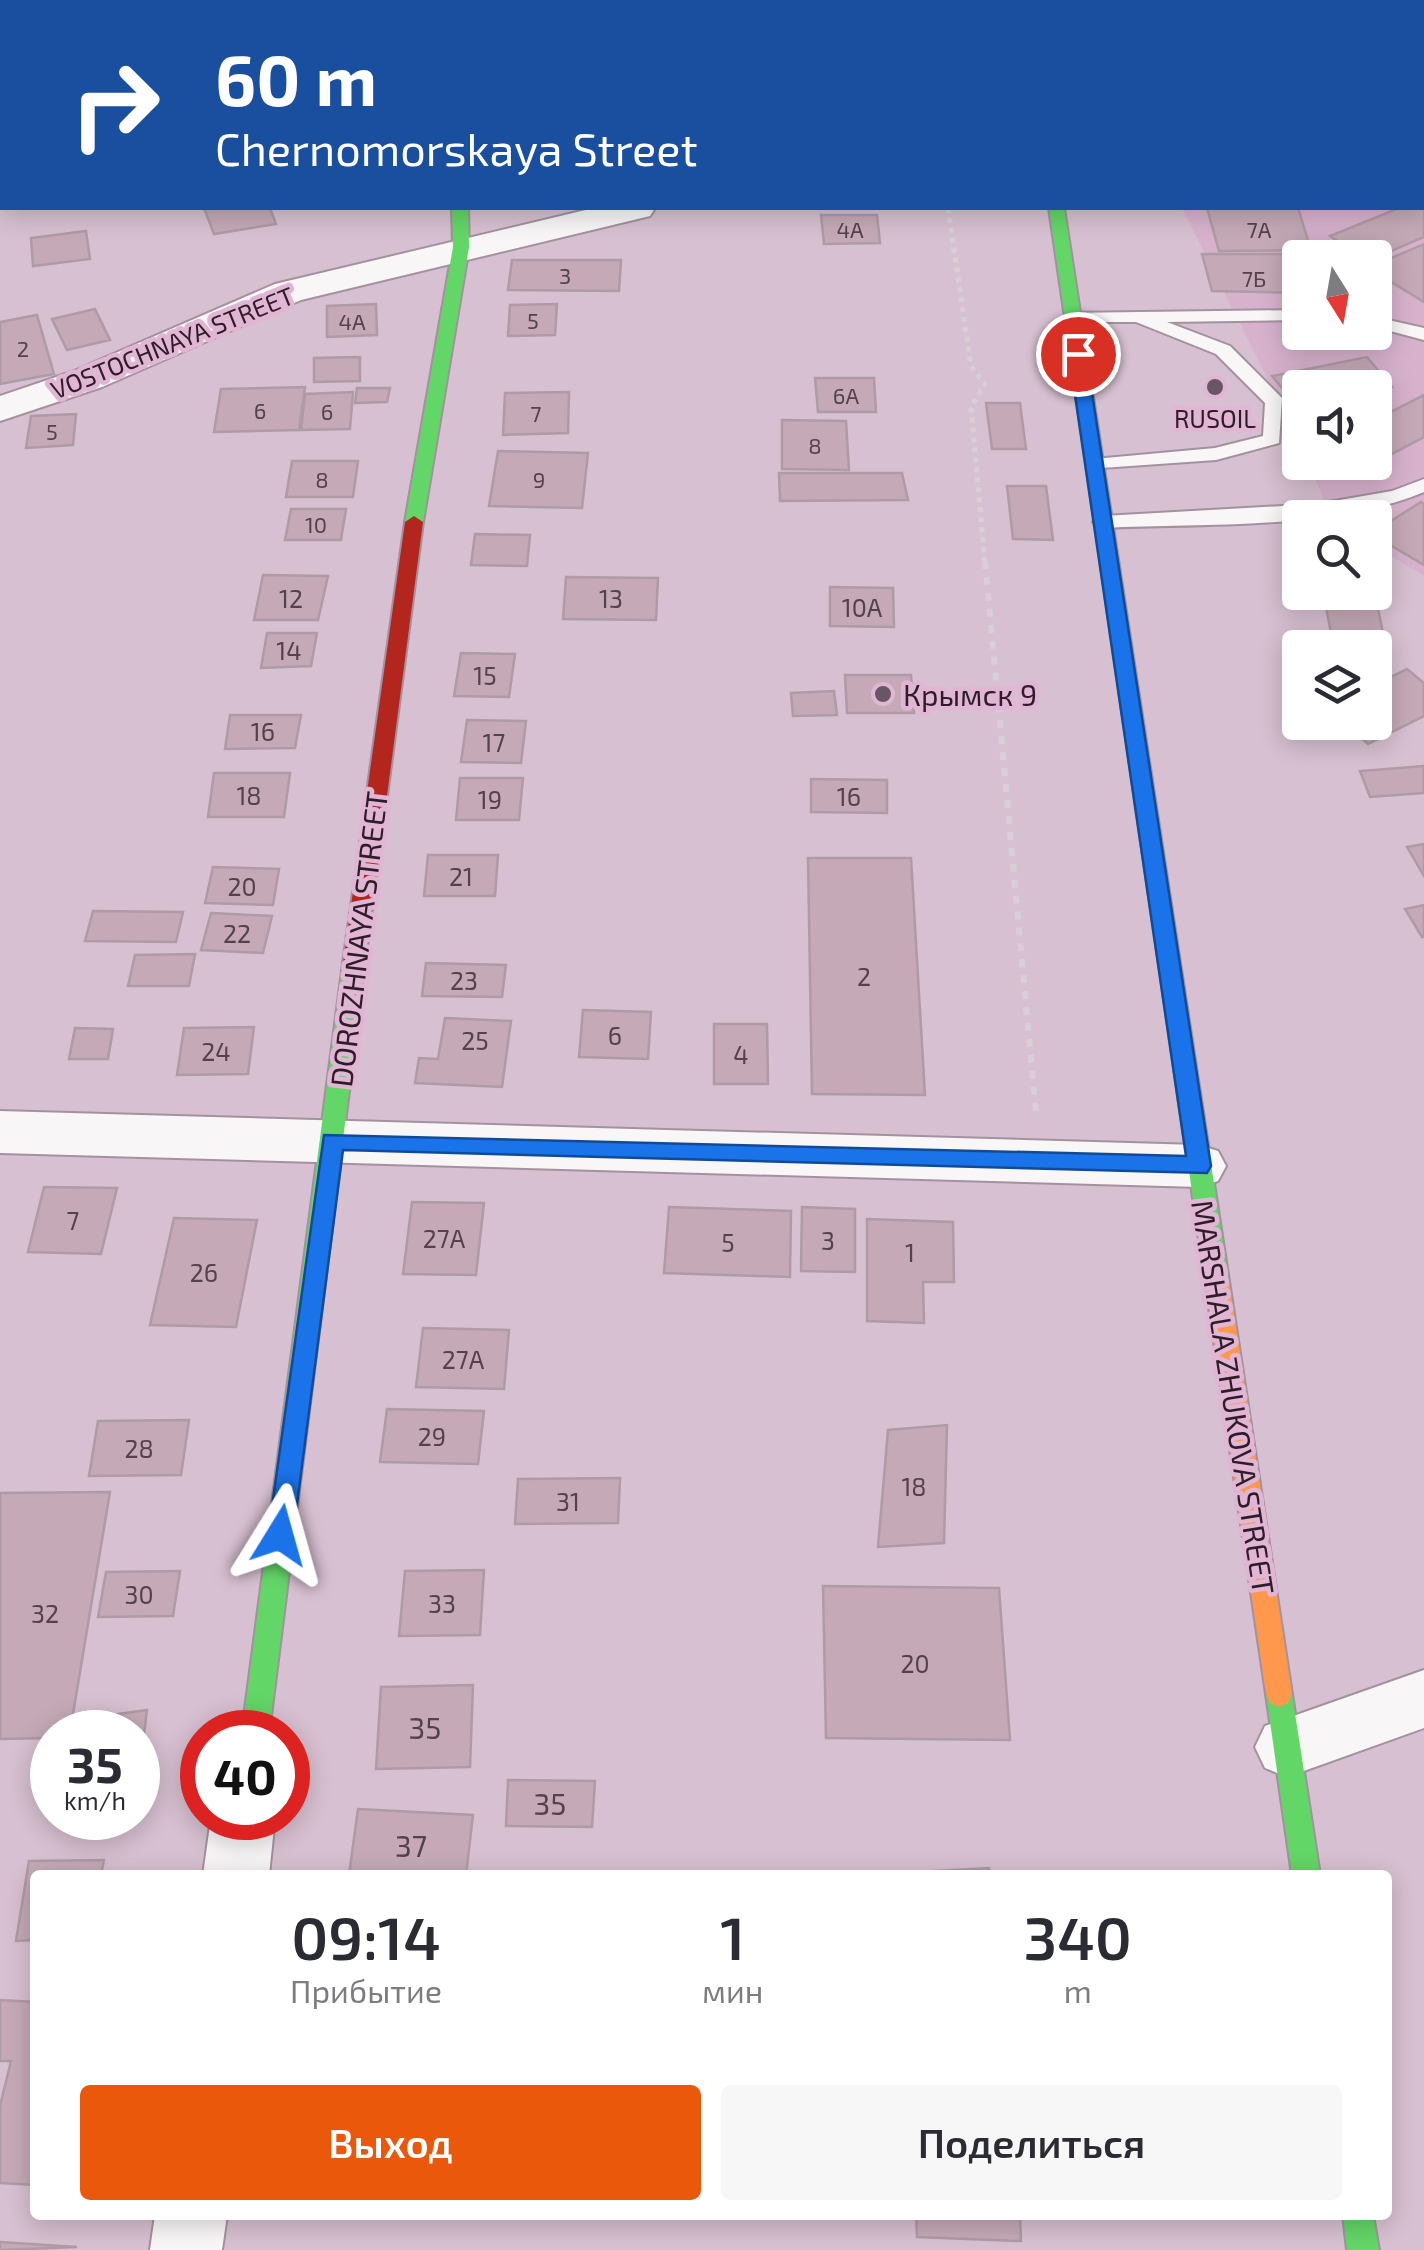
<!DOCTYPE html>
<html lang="ru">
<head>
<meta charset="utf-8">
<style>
  :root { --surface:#fff; --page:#f7f7f7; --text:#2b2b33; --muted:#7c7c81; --accent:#ea580c }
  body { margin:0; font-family:"Exo 2",sans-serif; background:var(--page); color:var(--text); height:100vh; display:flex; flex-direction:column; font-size:38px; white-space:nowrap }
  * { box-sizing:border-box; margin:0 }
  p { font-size:32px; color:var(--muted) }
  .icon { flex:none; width:55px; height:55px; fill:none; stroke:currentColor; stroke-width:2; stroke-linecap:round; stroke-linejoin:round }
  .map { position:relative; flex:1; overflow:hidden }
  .drawer { position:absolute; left:30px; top:1870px; width:1362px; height:350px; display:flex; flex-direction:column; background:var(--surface); border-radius:10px; box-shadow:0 5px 25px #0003 }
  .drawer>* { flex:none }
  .hud { position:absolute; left:0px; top:0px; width:1425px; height:210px; box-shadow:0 5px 25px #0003; background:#1a4fa0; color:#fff; overflow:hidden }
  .needle { width:65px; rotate:169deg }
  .buttons { position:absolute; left:1282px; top:240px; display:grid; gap:20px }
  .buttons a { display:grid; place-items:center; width:110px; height:110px; border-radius:10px; background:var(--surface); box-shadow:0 5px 25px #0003; font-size:50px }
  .speed { position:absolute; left:30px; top:1710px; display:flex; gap:20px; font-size:50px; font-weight:700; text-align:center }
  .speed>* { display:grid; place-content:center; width:130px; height:130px; border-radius:50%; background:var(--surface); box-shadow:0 5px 25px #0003; line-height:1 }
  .speed small { font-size:25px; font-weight:400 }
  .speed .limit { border:15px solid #d22; background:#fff; color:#111 }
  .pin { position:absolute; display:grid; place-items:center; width:85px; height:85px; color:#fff; margin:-42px; border:5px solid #fff; border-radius:50%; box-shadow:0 2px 10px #0007 }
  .me { position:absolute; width:110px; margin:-55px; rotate:8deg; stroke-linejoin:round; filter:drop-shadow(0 0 8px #0008) }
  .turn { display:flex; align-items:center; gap:35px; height:210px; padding:0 50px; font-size:45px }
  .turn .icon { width:130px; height:130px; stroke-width:2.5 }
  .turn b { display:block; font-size:70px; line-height:85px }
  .eta { display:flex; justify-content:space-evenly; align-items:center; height:170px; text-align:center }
  .eta b { font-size:60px; font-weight:600; line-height:70px }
  .primary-button { display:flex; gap:20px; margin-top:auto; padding:20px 50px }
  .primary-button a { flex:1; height:115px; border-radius:10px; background:var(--accent); color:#fff; font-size:40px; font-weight:600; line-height:115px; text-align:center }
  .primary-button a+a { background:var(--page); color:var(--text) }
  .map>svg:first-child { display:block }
  .built { fill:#d8b2cd; fill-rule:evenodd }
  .building { fill:#c5a9b7; stroke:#ae9ba5; stroke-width:2.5 }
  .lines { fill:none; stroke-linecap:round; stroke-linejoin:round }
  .lane-casing { stroke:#a3929e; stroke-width:4 }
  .street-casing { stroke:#a3929e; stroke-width:4 }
  .fast-casing { stroke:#a3929e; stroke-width:4 }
  .slow-casing { stroke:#a3929e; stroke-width:4 }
  .jam-casing { stroke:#a3929e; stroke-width:4 }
  .path-far1 { stroke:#d8d0d6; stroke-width:5; stroke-dasharray:5 5; stroke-linecap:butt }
  .path { stroke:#d8d0d6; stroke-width:6; stroke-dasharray:8 8; stroke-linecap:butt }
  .lane { fill:#f9f6f8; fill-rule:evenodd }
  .street { fill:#f9f6f8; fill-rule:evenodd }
  .fast { fill:#63d668; fill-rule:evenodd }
  .slow { fill:#ff974d; fill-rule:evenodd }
  .jam { fill:#b3261e; fill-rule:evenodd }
  .route { fill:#1a73e8; stroke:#114b97; stroke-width:2.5 }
  .poi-dot { fill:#695664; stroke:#e1b6d5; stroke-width:4 }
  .labels { text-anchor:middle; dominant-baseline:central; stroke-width:9; stroke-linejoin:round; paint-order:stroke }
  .far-number-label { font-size:22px; fill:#54414d }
  .far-street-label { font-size:25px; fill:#2e1d29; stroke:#e1b6d5 }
  .far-poi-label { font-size:25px; fill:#2e1d29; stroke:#e1b6d5 }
  .number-label { font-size:25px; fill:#54414d }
  .poi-label { font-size:30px; fill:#2e1d29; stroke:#e1b6d5; text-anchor:start }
  .street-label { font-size:30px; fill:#2e1d29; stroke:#e1b6d5 }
  .near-number-label { font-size:30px; fill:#54414d }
</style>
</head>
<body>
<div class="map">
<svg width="1424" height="2250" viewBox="0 0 1424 2250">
  <rect width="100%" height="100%" fill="#d7c0d1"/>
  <!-- built -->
  <path class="built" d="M1307 0H1424V576L1375 546V518L1332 517 1308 463 1375 462V388H1300V444L1182 208H1422V2ZM1300 258H1375V332H1300Z"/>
  <!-- building -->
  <path class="building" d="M1424 197V237L1375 258H1362L1330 236 1399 208H1422Z
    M204 208H270L276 224 214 234Z
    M1207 208H1298L1311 250 1219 251Z
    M821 215H877L880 243 824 244Z
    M86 231 90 259 33 266 31 238Z
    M1424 244V302L1375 272V265Z
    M1202 254H1292L1300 264V293L1212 291Z
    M512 260H621L619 291 508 290Z
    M376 304 377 335 327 337V306Z
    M557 304 555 335 508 336 510 305Z
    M95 309 110 340 67 350 52 319Z
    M37 315 54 374 0 384V322Z
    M360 357V381L314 382V358Z
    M1367 357 1392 387 1300 388 1297 406 1272 376Z
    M815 378H874L876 412H818Z
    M305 387 299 430 214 432 221 389Z
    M357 388H390L387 402 355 403Z
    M353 392 350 429 301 430 305 394Z
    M569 392 568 433 503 435 505 393Z
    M1424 395V437L1386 457 1375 450V420Z
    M986 403H1020L1026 449H992Z
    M76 414 73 445 26 448 31 416Z
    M782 420 846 421 849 470 782 469Z
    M498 451 588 453 582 508 489 506Z
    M292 461H358L353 497H286Z
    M779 473H902L908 500 780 501Z
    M1007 486H1046L1053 540 1013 539Z
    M1421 502 1424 504V565L1375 536V531Z
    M291 509H346L341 540H285Z
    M475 534 530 535 527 566 471 565Z
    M263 575 328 576 318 620H254Z
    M566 577 658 578 656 620 563 619Z
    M830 587 893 588 894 627 830 626Z
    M1323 592 1375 594 1388 657H1375V648H1334Z
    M267 633H317L311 666 261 668Z
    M461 653 515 654 509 697 454 696Z
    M1407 669 1424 683V716L1368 744 1343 722H1375V685Z
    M845 675H911L914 713H847Z
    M834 691 837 715 793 716 791 693Z
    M230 715H301L295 748 225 749Z
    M467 720 526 721 521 763 461 762Z
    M1424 766V793L1370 797 1360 771Z
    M214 773H290L284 817H208Z
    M460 778H523L519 820H456Z
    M811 779 887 780V813L811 812Z
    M1424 844V876L1407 847Z
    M428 855H498L495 896H424Z
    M808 858H911L925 1095 812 1094Z
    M213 867 279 869 273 905 205 903Z
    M1424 905V937H1422L1405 909Z
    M93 911 183 912 176 942 85 941Z
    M211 913 272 916 263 953 201 950Z
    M195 954 189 986H128L135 955Z
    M426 963 506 965 502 997 422 996Z
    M583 1010 651 1012 648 1059 579 1057Z
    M445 1018 511 1021 502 1087 415 1083 419 1058 438 1059Z
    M714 1024H767L768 1084H714Z
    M254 1027 248 1074 177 1075 184 1028Z
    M75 1028 113 1029 108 1059H69Z
    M44 1187 117 1188 101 1254 28 1252Z
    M412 1202 484 1203 476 1275 403 1274Z
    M669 1207 791 1211 790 1277 664 1273Z
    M802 1207 855 1209V1272L801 1271Z
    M174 1218 257 1220 236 1327 150 1325Z
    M867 1219 953 1222 954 1282H923L924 1323 867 1321Z
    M423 1328 509 1330 504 1389 416 1387Z
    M387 1409 484 1411 478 1464 380 1462Z
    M189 1420 181 1475 89 1476 98 1421Z
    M947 1425 944 1543 878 1547 888 1430Z
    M620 1478 618 1523 515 1524 518 1479Z
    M110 1492 70 1732H52V1738L0 1739V1493Z
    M484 1570 480 1635 399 1636 405 1571Z
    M180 1571 173 1616 98 1617 106 1572Z
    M823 1586 999 1588 1010 1740 826 1738Z
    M473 1685 470 1767 376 1769 381 1687Z
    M147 1710 138 1784V1732H92L97 1717Z
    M508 1780 595 1781 592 1827 506 1826Z
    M358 1809 473 1815 466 1875H349Z
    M104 1860 101 1875H35V1940L16 1941 29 1861Z
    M989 1868 990 1875 917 1872Z
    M0 2000 35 2002V2185L0 2183V2106L11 2061H0Z
    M916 2215H1020L1021 2241 917 2237Z
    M0 2242 77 2247 0 2250Z"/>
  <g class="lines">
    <defs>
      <path id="lane" d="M431 0H447L448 2H433Z
        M1391 0H1408L1410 2H1393Z
        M1422 18 1424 19V30L1422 29Z
        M0 41H2V51H0Z
        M1424 108V118L1422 119V108Z
        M1422 159H1424V169H1422Z
        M1300 310V320L1167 322 1230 346 1282 398 1279 443 1216 460 1087 469V461L1094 459 1215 448 1263 436 1265 403 1216 354 1136 322H1072L1066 321V313Z
        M1375 317 1424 328V340L1375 327Z
        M1424 479V492C1330 531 1204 523 1103 528L1093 522 1103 516 1317 504 1392 491Z"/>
      <path id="street" d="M0 143 2 144V165H0Z
        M594 208H655L650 216 301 300 102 387 0 421V396L74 371 275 284Z
        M0 1111 1199 1145 1218 1151 1226 1166 1218 1181 1199 1187 0 1153Z
        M1424 1670V1728L1287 1777 1265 1768 1255 1747 1265 1726Z
        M211 1818H275L269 1875H203Z
        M155 2215H227L222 2250H150Z"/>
      <path id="fast" d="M1008 0H1022L1023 2H1009Z
        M452 208H468L469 247 423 522 414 528 405 522 453 247Z
        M1049 208H1064L1229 1281 1225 1288 1217 1291 1209 1288 1205 1281Z
        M354 955 365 963 269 1732H242L343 963Z
        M1279 1681 1288 1685 1292 1694 1320 1875H1292L1266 1694 1270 1685Z
        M1343 2215H1373L1379 2250H1347Z"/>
      <path id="slow" d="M1217 1271 1225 1274 1229 1281 1292 1694 1288 1703 1279 1707 1270 1703 1266 1694 1205 1281 1209 1274Z"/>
      <path id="jam" d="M414 516 423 522 365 963 354 971 343 963 405 522Z"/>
    </defs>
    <!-- lane casing -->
    <use href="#lane" class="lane-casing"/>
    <!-- street casing -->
    <use href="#street" class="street-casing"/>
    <!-- fast casing -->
    <use href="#fast" class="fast-casing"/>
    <!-- slow casing -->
    <use href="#slow" class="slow-casing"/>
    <!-- jam casing -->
    <use href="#jam" class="jam-casing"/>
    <!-- path-far1 -->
    <path class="path-far1" d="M948 208 971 366 985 384 971 407 985 563"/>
    <!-- path -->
    <path class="path" d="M985 561 1036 1113"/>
    <!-- lane -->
    <use href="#lane" class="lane"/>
    <!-- street -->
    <use href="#street" class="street"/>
    <!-- fast -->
    <use href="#fast" class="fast"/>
    <!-- slow -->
    <use href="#slow" class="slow"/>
    <!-- jam -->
    <use href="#jam" class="jam"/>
  </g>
  <!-- route -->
  <path class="route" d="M1078 349 1086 354 1211 1166 1207 1173 343 1150 293 1535 290 1543 280 1547 271 1543 268 1535 324 1135 1186 1156 1069 354Z"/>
  <!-- markers -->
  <g class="poi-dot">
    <circle cx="1215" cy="387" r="10"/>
    <circle cx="883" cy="694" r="10"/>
  </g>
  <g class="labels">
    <!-- far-number labels -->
    <g class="far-number-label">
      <text x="850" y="229">4А</text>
      <text x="1259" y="229">7А</text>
      <text x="565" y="275">3</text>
      <text x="1254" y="278">7Б</text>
      <text x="533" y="320">5</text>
      <text x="352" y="321">4А</text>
      <text x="23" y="348">2</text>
      <text x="846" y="395">6А</text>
      <text x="260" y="410">6</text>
      <text x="327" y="411">6</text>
      <text x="536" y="413">7</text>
      <text x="52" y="431">5</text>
      <text x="815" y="445">8</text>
      <text x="322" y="479">8</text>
      <text x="539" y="479">9</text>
      <text x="316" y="524">10</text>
    </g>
    <!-- far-street labels -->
    <g class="far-street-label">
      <text transform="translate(172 342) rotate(-22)">VOSTOCHNAYA STREET</text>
    </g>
    <!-- far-poi labels -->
    <g class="far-poi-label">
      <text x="1215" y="418">RUSOIL</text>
    </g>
    <!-- number labels -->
    <g class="number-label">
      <text x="291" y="598">12</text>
      <text x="611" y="598">13</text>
      <text x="862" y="607">10А</text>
      <text x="289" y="650">14</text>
      <text x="485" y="675">15</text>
      <text x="263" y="731">16</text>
      <text x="494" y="742">17</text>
      <text x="249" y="795">18</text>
      <text x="849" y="796">16</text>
      <text x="490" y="799">19</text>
      <text x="461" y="876">21</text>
      <text x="242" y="886">20</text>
      <text x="237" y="933">22</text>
      <text x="864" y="976">2</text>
      <text x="464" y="980">23</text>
      <text x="615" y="1035">6</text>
      <text x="475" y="1040">25</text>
      <text x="216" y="1051">24</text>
      <text x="741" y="1054">4</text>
      <text x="73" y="1220">7</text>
      <text x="444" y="1238">27А</text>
      <text x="828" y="1240">3</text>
      <text x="728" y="1242">5</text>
      <text x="910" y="1252">1</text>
      <text x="204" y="1272">26</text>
      <text x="463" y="1359">27А</text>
      <text x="432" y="1436">29</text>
      <text x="139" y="1448">28</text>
      <text x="914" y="1486">18</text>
      <text x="568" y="1501">31</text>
      <text x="139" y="1594">30</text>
      <text x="442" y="1603">33</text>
      <text x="45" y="1613">32</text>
      <text x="915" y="1663">20</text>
    </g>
    <!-- poi labels -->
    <g class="poi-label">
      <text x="903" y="694">Крымск 9</text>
    </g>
    <!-- street labels -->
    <g class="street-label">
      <text transform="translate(358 939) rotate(-83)">DOROZHNAYA STREET</text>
      <text transform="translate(1234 1397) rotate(81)">MARSHALA ZHUKOVA STREET</text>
    </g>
    <!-- near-number labels -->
    <g class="near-number-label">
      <text x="425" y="1727">35</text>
      <text x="550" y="1803">35</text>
      <text x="411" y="1845">37</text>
    </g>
  </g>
</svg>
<div class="buttons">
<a><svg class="needle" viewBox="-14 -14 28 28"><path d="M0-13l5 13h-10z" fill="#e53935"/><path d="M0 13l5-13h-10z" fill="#7c7c81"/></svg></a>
<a><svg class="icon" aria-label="sound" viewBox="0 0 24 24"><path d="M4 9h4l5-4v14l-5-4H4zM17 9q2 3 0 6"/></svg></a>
<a><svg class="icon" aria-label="search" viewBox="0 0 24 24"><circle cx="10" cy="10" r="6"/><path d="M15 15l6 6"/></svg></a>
<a><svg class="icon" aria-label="layers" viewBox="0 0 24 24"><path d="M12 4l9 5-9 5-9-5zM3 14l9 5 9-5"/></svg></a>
</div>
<div class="speed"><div>35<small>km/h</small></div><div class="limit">40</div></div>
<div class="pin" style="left:1078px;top:354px;background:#d93025"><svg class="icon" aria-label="arrive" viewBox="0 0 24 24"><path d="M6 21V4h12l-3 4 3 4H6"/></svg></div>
<svg class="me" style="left:280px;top:1535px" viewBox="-20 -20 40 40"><path d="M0-17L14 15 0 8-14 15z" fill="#1a73e8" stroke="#fff" stroke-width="4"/></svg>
<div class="hud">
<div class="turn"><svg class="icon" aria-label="right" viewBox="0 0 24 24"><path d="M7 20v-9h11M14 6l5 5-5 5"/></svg><div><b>60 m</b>Chernomorskaya Street</div></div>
</div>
<section class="drawer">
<div class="eta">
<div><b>09:14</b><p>Прибытие</p></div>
<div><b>1</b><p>мин</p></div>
<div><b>340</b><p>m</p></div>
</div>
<div class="primary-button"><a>Выход</a><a>Поделиться</a></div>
</section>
</div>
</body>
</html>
